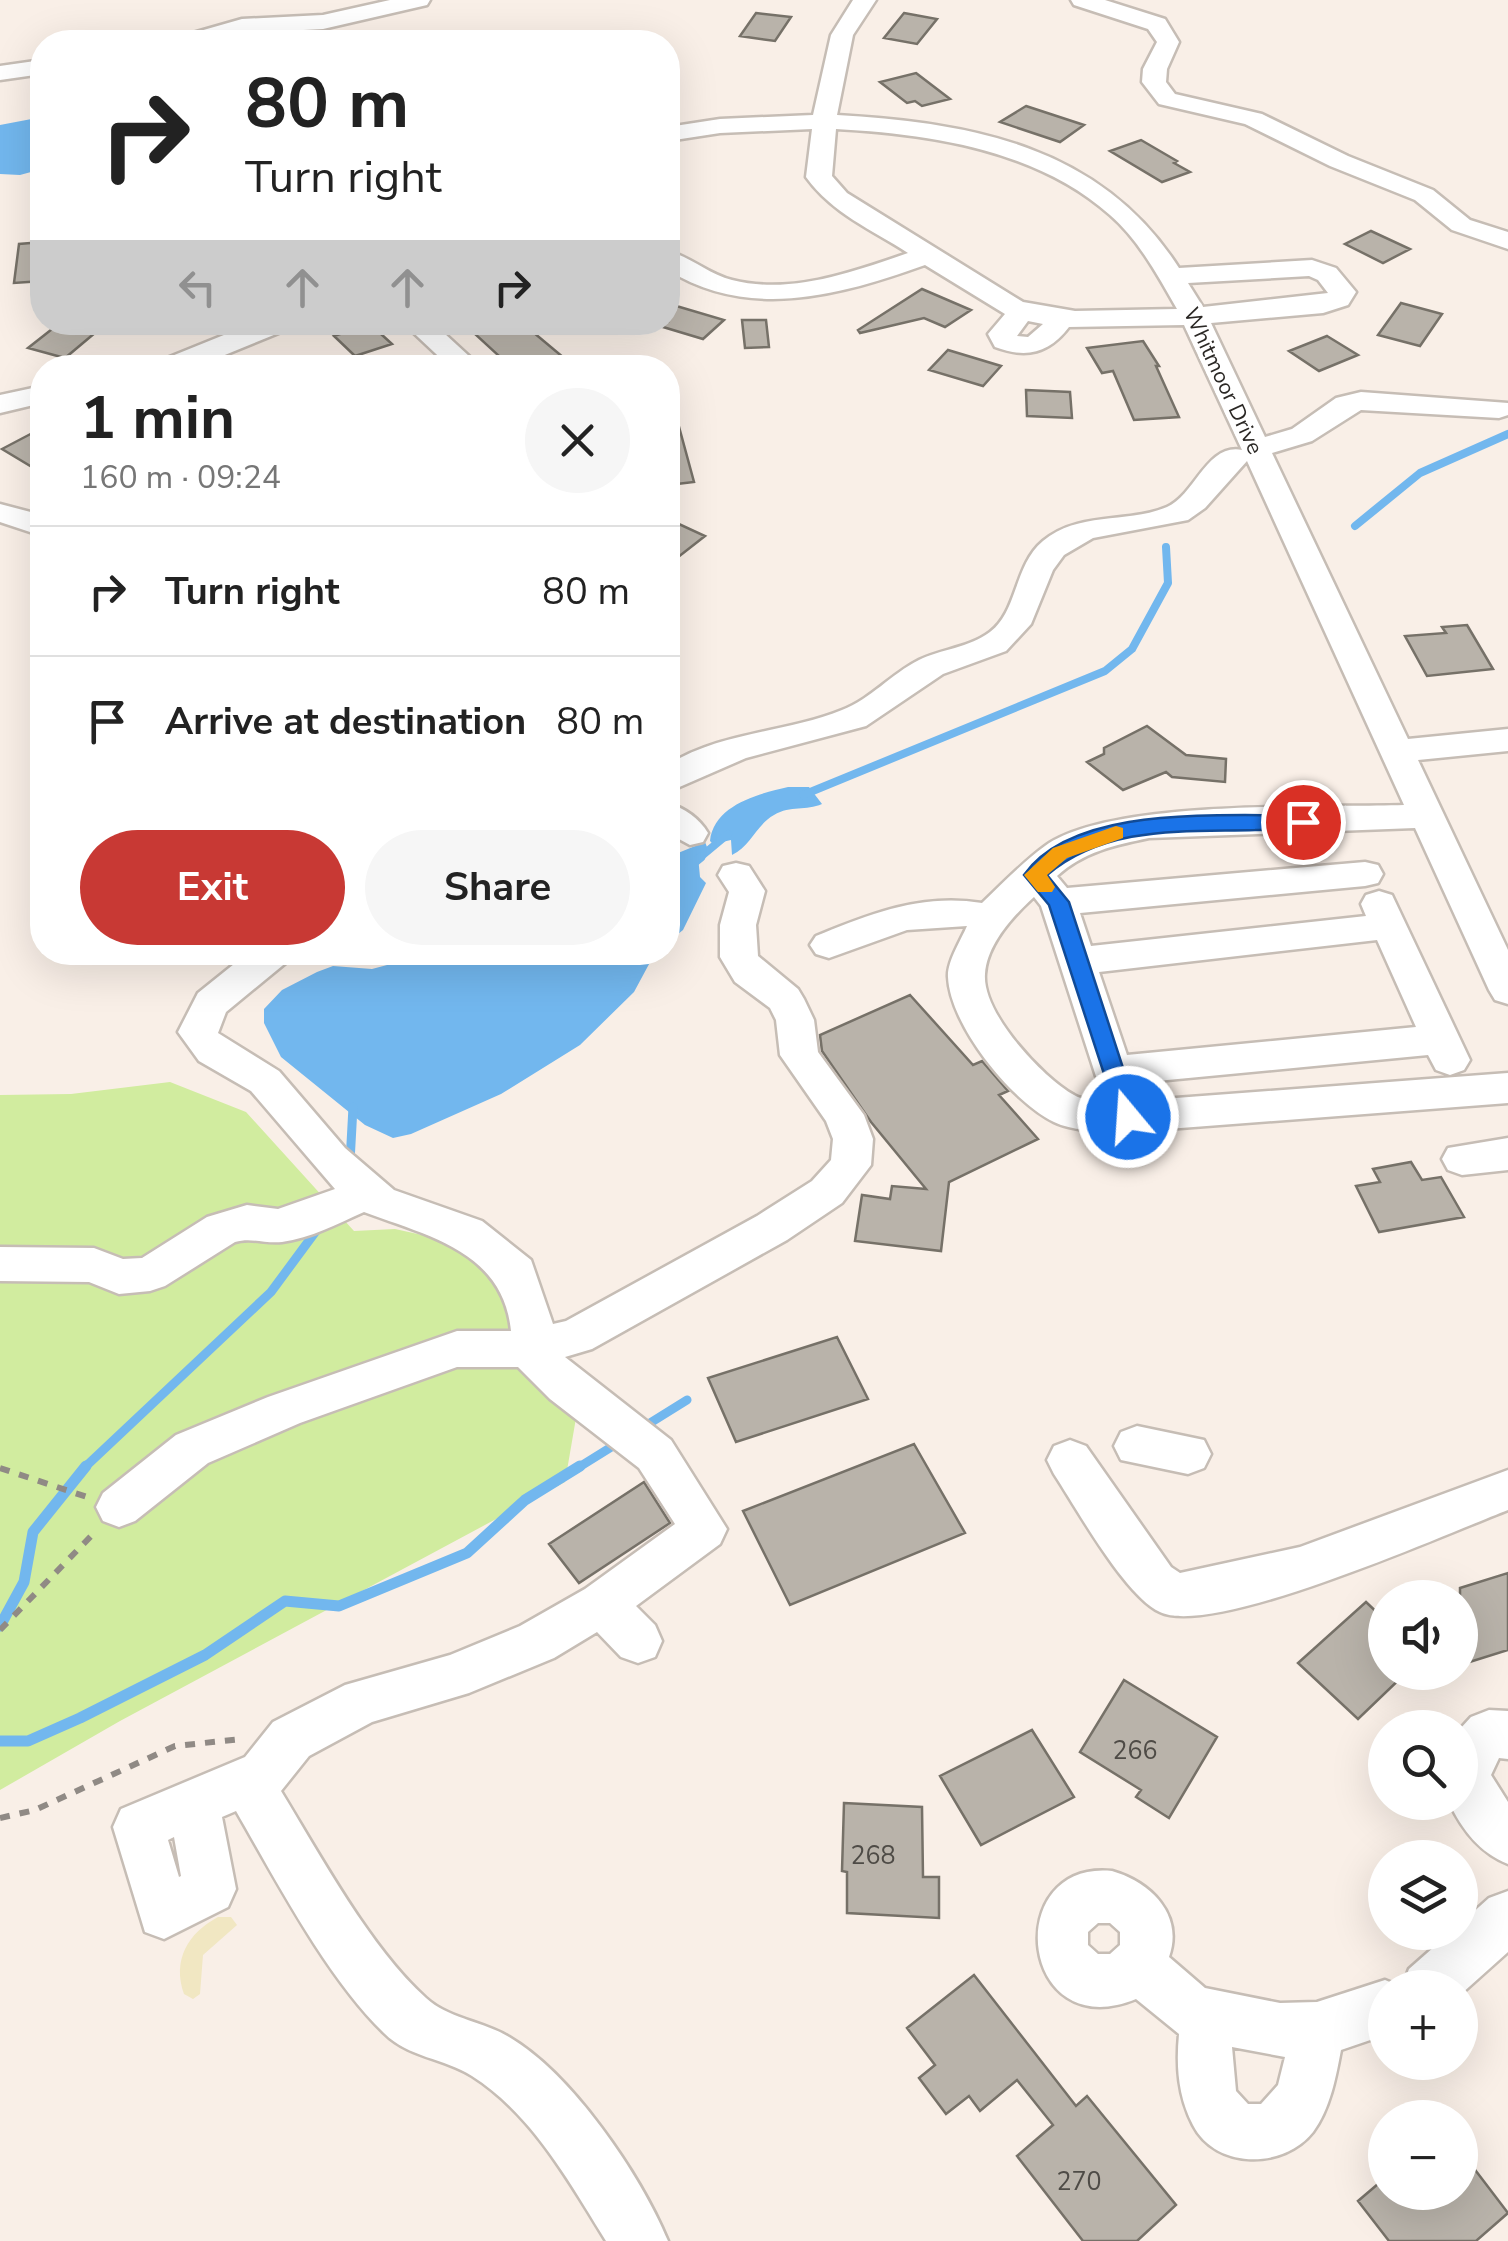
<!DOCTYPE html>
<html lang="en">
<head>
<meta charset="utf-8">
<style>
  :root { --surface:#fff; --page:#f6f6f6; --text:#222; --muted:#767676; --line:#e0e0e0; --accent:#c83934 }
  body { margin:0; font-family:"Nunito Sans",sans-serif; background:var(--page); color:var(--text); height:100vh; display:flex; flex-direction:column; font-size:38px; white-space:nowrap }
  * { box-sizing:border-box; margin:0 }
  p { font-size:32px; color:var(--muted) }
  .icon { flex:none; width:55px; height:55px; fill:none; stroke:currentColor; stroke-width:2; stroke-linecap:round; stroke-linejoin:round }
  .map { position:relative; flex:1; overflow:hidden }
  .drawer { position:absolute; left:30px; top:355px; width:650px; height:610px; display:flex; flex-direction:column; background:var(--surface); border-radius:40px; box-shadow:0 10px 40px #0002 }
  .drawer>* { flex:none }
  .top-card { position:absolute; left:30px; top:30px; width:650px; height:305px; border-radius:40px; box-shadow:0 10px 40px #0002; background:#fff; color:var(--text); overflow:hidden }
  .fabs { position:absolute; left:1368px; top:1580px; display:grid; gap:20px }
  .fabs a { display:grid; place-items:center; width:110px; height:110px; border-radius:50%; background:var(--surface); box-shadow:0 10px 40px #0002; font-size:50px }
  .pin { position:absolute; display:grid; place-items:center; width:85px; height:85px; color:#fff; margin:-42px; border:5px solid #fff; border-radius:50%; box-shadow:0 2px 10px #0007 }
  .me { position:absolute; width:110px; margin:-55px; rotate:342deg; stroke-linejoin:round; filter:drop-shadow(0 0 8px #0008) }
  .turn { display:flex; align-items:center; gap:35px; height:210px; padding:0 50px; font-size:45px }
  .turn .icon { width:130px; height:130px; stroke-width:2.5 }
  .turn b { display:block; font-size:70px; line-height:85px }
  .lanes { display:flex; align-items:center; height:95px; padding:0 50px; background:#0003; justify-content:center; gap:50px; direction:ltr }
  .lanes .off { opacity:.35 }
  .round { display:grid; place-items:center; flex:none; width:105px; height:105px; border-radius:52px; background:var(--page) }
  .summary { display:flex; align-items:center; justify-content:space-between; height:170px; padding:0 50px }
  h1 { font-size:60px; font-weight:700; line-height:75px }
  .button { display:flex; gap:20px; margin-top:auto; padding:20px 50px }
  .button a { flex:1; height:115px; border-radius:60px; background:var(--accent); color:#fff; font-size:40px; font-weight:700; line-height:115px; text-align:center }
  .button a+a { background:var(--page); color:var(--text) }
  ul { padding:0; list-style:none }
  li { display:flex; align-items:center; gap:30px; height:130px; padding:0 50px; border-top:2px solid var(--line) }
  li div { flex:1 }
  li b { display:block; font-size:38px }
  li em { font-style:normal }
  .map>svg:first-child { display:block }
  .green { fill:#d1ec9f }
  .sand { fill:#f1e7c2 }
  .water { fill:#72b7ee }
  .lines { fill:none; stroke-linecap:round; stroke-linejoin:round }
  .stream-far2 { stroke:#72b7ee; stroke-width:8 }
  .stream-far1 { stroke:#72b7ee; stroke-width:9 }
  .stream { stroke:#72b7ee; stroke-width:11 }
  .building { fill:#b9b3aa; stroke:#767168; stroke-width:2.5 }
  .minor-casing { stroke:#c6bdb5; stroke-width:5 }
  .path { stroke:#908a85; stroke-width:6; stroke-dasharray:10 10; stroke-linecap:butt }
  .minor { fill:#fff; fill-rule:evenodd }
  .route { fill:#1a73e8; stroke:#114b97; stroke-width:2.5 }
  .slow { fill:#f59e0b }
  .labels { text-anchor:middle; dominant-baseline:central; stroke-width:9; stroke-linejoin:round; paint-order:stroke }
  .far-street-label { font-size:22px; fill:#2b2825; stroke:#fff }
  .near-number-label { font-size:25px; fill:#4e4b46 }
</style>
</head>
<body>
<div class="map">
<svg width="1508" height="2241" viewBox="0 0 1508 2241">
  <rect width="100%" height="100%" fill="#f9efe7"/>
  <!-- green -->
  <path class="green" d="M170 1082 246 1112 354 1231 395 1229 463 1244 507 1277 576 1418 565 1482 120 1721 0 1790V1095L71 1094Z"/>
  <!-- sand -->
  <path class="sand" d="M218 1917H231L237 1925 203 1955 200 1994 193 1999 184 1994C172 1960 188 1933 218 1917Z"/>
  <!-- water -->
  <path class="water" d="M42 117V169L20 175 0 174V125Z
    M788 787H809L822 804C806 811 791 805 774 815 756 825 751 846 732 855L731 840 713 844 710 841C714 805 758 794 788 787Z
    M668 841 678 853 705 842 707 847 698 856 700 877 706 883 683 930 668 942Z
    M436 952H655V953L634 992 580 1045 501 1094 411 1134 393 1138 365 1125 281 1057 264 1023V1009L282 990 317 972 333 966 372 969Z"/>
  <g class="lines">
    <!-- stream-far2 -->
    <path class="stream-far2" d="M1355 526 1420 473 1508 434
      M803 795 1105 671 1132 649 1168 583 1166 547
      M698 859 728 834"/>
    <!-- stream-far1 -->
    <path class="stream-far1" d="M690 866 701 857
      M350 1162 353 1107
      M642 1428 687 1400
      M83 1469 271 1292 319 1227
      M576 1469 621 1441"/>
    <!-- stream -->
    <path class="stream" d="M0 1626 24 1582 33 1532 86 1466
      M0 1741H28L80 1718 205 1655 285 1601 339 1606 467 1553 525 1500 580 1466"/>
  </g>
  <!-- building -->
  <path class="building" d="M756 13 791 17 775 41 740 36Z
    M904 13 937 19 917 44 884 38Z
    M916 73 950 99 922 106 915 101 907 103 880 82Z
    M1026 106 1084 125 1060 142 1000 122Z
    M1141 140 1177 161 1174 163 1190 172 1162 182 1110 151Z
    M1371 231 1410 249 1383 263 1345 244Z
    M42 242V281L14 283 19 244Z
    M922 289 971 310 945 327 924 318 860 333 858 330Z
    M1401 303 1442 314 1420 346 1378 335Z
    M673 305 724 320 703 339 653 324 668 322V311Z
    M742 320H766L769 347 745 348Z
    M61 322H108L65 358 28 348Z
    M462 322H521L576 368H512Z
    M370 324 392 344 355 356 334 336Z
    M1327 336 1358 355 1319 371 1289 351Z
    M1143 341 1159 366H1156L1179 417 1134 420 1113 371 1102 373 1087 348Z
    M948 350 1001 366 983 386 929 370Z
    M1026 390 1070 392 1072 418 1027 416Z
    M675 412 694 482 668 485V413Z
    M42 428V473L2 449Z
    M668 519 705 536 668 565Z
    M1467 625 1493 669 1427 676 1405 636 1446 633 1442 627Z
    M1147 726 1186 755 1226 759 1225 782 1172 777 1166 772 1123 790 1087 762 1104 754V748Z
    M910 995 973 1065 982 1061 1008 1091 999 1095 1038 1139 949 1182 941 1251 855 1241 862 1195 890 1199 892 1186 926 1189 871 1122 822 1051 820 1035Z
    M1411 1162 1422 1180 1441 1177 1464 1217 1379 1232 1356 1186 1380 1182 1373 1169Z
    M837 1337 868 1399 736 1442 708 1378Z
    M914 1444 965 1533 790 1605 743 1511Z
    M644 1482 670 1523 579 1583 549 1544Z
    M1508 1573V1650L1460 1665V1588Z
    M1366 1602 1385 1620V1672H1407L1358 1719 1298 1663Z
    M1124 1680 1217 1737 1169 1818 1136 1797 1141 1790 1080 1752Z
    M1032 1730 1074 1797 981 1845 940 1776Z
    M844 1803 922 1807 923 1877H939V1918L847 1913V1872L842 1871Z
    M974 1975 1076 2106 1087 2096 1176 2205 1137 2241H1083L1017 2156 1053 2125 1017 2080 980 2111 969 2096 946 2114 919 2078 935 2065 907 2028Z
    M1460 2150 1508 2213 1476 2241H1389L1358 2201 1385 2178V2192H1460Z"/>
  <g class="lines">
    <defs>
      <path id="minor" d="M390 0H430L427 5 323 29 243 33 210 42H176L179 37 242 19 323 15Z
        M853 0H876L853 35 837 115C973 123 1101 146 1179 268L1312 260 1336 268 1356 292 1348 305 1323 313 1211 323 1265 437 1292 429 1336 398 1361 392 1508 403V415L1499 418 1361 410 1312 441 1272 453 1408 739 1508 729V751L1418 760 1508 950V1004L1495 1000 1489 990 1415 828 1149 838C1115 845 1083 852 1057 876L1067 888 1365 862 1378 865 1383 874 1378 883 1365 886 1080 913 1091 946 1366 916 1361 904 1366 895 1379 891 1392 895 1470 1060 1464 1070 1450 1075 1436 1070 1428 1055 1136 1083 1140 1094 1136 1101 1508 1073V1103L1115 1133C1096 1130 1072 1131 1054 1122 1011 1101 950 1025 948 977 947 962 961 940 967 926L907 930 829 958 816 954 810 945 816 936C870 914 922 893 982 903 1002 884 1023 862 1045 846 1111 799 1319 808 1404 805L1247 461 1205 508 1188 520 1093 538 1064 555 1053 570 1031 624 1006 651 943 674 866 726 746 758 668 792V765C720 732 785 733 842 710 871 699 891 674 919 660 941 649 969 648 990 632 1018 611 1014 565 1043 541 1079 511 1127 524 1167 507 1195 495 1207 443 1242 450L1184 325 1069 327C1049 353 1027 359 995 347L988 334 1005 314 925 265C841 295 749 321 668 270V251C691 257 708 274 732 280 790 295 853 272 908 253 871 229 833 214 806 177L812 129 720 133 668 141V127L720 119 813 115 831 35ZM836 129C930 134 1037 150 1110 215 1139 240 1158 276 1177 309L1075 311 1023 302 847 193 832 176ZM1309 276 1318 280 1328 293 1203 307 1188 283ZM1028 321 1043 324 1028 337 1017 336ZM1034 897 1041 906 1104 1101C1094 1100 1082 1100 1074 1095 1042 1077 982 1013 985 974 987 944 1013 916 1034 897ZM1377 940 1416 1027 1127 1055 1099 972Z
        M1071 0H1105L1165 19 1179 42 1167 69 1166 82 1175 94 1262 114 1348 156 1433 190 1470 220 1508 232V249L1452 230 1415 200 1330 166 1245 124 1159 104 1142 82 1143 69 1157 42 1148 29 1074 5Z
        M42 60V74L0 80V66Z
        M256 322H294L291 328 193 368H153L157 362Z
        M402 322H432L482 368H451Z
        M42 386V403L0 413V395Z
        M0 504 42 515V536L0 522Z
        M668 803C684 808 699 818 708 833L703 842 690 845 668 833Z
        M736 863 749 866 765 891 756 925 758 956 798 989 804 999 814 1020 818 1052 864 1115 873 1139 871 1165 842 1203 787 1240 592 1349 565 1357 671 1440 727 1529 720 1544 636 1606 655 1625 662 1641 655 1657 638 1663 621 1657 597 1632 554 1658 469 1693 372 1722 309 1756 281 1791C320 1855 371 1949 426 1998 449 2019 483 2021 509 2037 572 2074 640 2174 668 2241H606C570 2183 532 2114 472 2076 444 2058 409 2058 384 2033 327 1978 276 1880 236 1811L222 1817 236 1889 228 1907 164 1939 145 1932 113 1827 121 1809 245 1757 273 1722 345 1685 450 1655 520 1626 585 1589 675 1524 639 1468 550 1399 518 1367H457L300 1423 208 1463 135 1521 119 1527 103 1521 96 1507 103 1493 176 1435 268 1397 457 1331H511C503 1251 428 1236 364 1212 337 1224 311 1238 282 1242 265 1244 251 1237 235 1242L165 1286 150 1291 119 1294 89 1282 0 1281V1247L94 1248 123 1259 142 1258 207 1217 247 1205 278 1209 335 1189 251 1091 199 1061 178 1032 198 993 249 952H293L288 961 226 1012 218 1033 279 1071 345 1148 394 1190 482 1221 531 1260 553 1324 566 1321 757 1216 812 1181 831 1160 833 1139 826 1121 780 1055 776 1020 770 1008 735 982 720 957V925L729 892 718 875 723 866ZM174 1837 181 1876 179 1877 168 1840Z
        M1508 1138V1170L1462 1175 1448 1170 1442 1159 1448 1148Z
        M1137 1426 1204 1440 1211 1454 1204 1468 1188 1474 1121 1460 1114 1446 1121 1432Z
        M1070 1440 1086 1446 1171 1567 1180 1573 1300 1547 1508 1470V1510C1446 1534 1213 1638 1160 1612 1125 1596 1077 1509 1054 1474L1047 1460 1054 1446Z
        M1489 1710 1508 1711V1759L1499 1758 1491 1775 1508 1802V1864C1480 1853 1462 1830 1449 1802H1460V1729L1471 1717Z
        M1112 1871C1150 1882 1184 1914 1169 1957L1205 1988 1280 2003 1317 2002 1385 1980 1402 1987 1409 1969 1451 1932H1460V1924L1489 1898 1508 1891V1952L1460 1995V1988H1385V2035L1341 2050C1336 2077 1330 2109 1313 2132 1284 2169 1216 2170 1193 2125 1178 2096 1176 2066 1179 2034L1136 1999C1019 2047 1001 1860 1112 1871ZM1098 1923H1110L1120 1932V1945L1110 1954H1098L1088 1945V1932ZM1232 2047 1285 2057 1278 2085 1261 2104H1248L1236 2091Z"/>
    </defs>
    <!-- minor casing -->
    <use href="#minor" class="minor-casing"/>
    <!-- path -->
    <path class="path" d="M0 1468 87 1497
      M0 1630 96 1531
      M0 1818 35 1810 175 1746 242 1739"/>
    <!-- minor -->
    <use href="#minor" class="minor"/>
  </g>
  <!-- route -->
  <path class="route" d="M1303 815 1310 817V827C1293 831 1273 829 1255 830 1183 832 1106 825 1047 875L1069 902 1139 1117 1128 1126 1120 1123 1049 905 1024 875C1075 803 1225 817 1303 815Z"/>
  <!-- slow -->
  <path class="slow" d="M1116 826 1123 828V838L1067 858 1047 875 1055 887 1052 892H1038L1024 875 1053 848Z"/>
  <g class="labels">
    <!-- far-street labels -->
    <g class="far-street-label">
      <text transform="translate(1223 381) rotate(65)">Whitmoor Drive</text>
    </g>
    <!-- near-number labels -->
    <g class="near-number-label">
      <text x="1135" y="1751">266</text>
      <text x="873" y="1856">268</text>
      <text x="1079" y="2182">270</text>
    </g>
  </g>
</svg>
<div class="fabs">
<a><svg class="icon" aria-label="sound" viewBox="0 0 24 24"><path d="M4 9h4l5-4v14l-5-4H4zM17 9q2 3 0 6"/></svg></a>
<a><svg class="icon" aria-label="search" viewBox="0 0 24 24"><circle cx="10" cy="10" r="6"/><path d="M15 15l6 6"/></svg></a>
<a><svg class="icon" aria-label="layers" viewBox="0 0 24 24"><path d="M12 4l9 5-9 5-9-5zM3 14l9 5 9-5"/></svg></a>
<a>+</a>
<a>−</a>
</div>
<div class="pin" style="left:1303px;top:822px;background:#d93025"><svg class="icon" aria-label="arrive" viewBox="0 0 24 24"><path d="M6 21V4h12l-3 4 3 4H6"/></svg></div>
<svg class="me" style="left:1128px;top:1117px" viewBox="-20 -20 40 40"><circle r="17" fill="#1a73e8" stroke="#fff" stroke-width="3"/><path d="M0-11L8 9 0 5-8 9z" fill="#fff"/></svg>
<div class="top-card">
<div class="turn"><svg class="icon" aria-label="right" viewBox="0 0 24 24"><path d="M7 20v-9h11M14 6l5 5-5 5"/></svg><div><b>80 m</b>Turn right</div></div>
<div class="lanes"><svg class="icon off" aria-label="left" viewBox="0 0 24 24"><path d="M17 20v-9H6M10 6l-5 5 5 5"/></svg><svg class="icon off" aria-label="ahead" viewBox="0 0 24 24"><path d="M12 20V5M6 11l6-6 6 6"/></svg><svg class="icon off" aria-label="ahead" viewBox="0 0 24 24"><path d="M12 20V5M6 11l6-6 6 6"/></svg><svg class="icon" aria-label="right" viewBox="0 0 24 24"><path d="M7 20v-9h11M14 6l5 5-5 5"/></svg></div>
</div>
<section class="drawer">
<div class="summary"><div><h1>1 min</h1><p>160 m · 09:24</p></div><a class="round"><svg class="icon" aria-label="close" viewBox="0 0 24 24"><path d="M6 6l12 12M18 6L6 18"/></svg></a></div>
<ul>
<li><svg class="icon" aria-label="right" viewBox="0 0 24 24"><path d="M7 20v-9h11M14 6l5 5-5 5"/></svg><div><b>Turn right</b></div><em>80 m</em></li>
<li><svg class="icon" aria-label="arrive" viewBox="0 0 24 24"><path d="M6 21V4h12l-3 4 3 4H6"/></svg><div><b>Arrive at destination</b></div><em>80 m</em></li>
</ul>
<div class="button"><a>Exit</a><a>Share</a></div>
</section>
</div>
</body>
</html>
